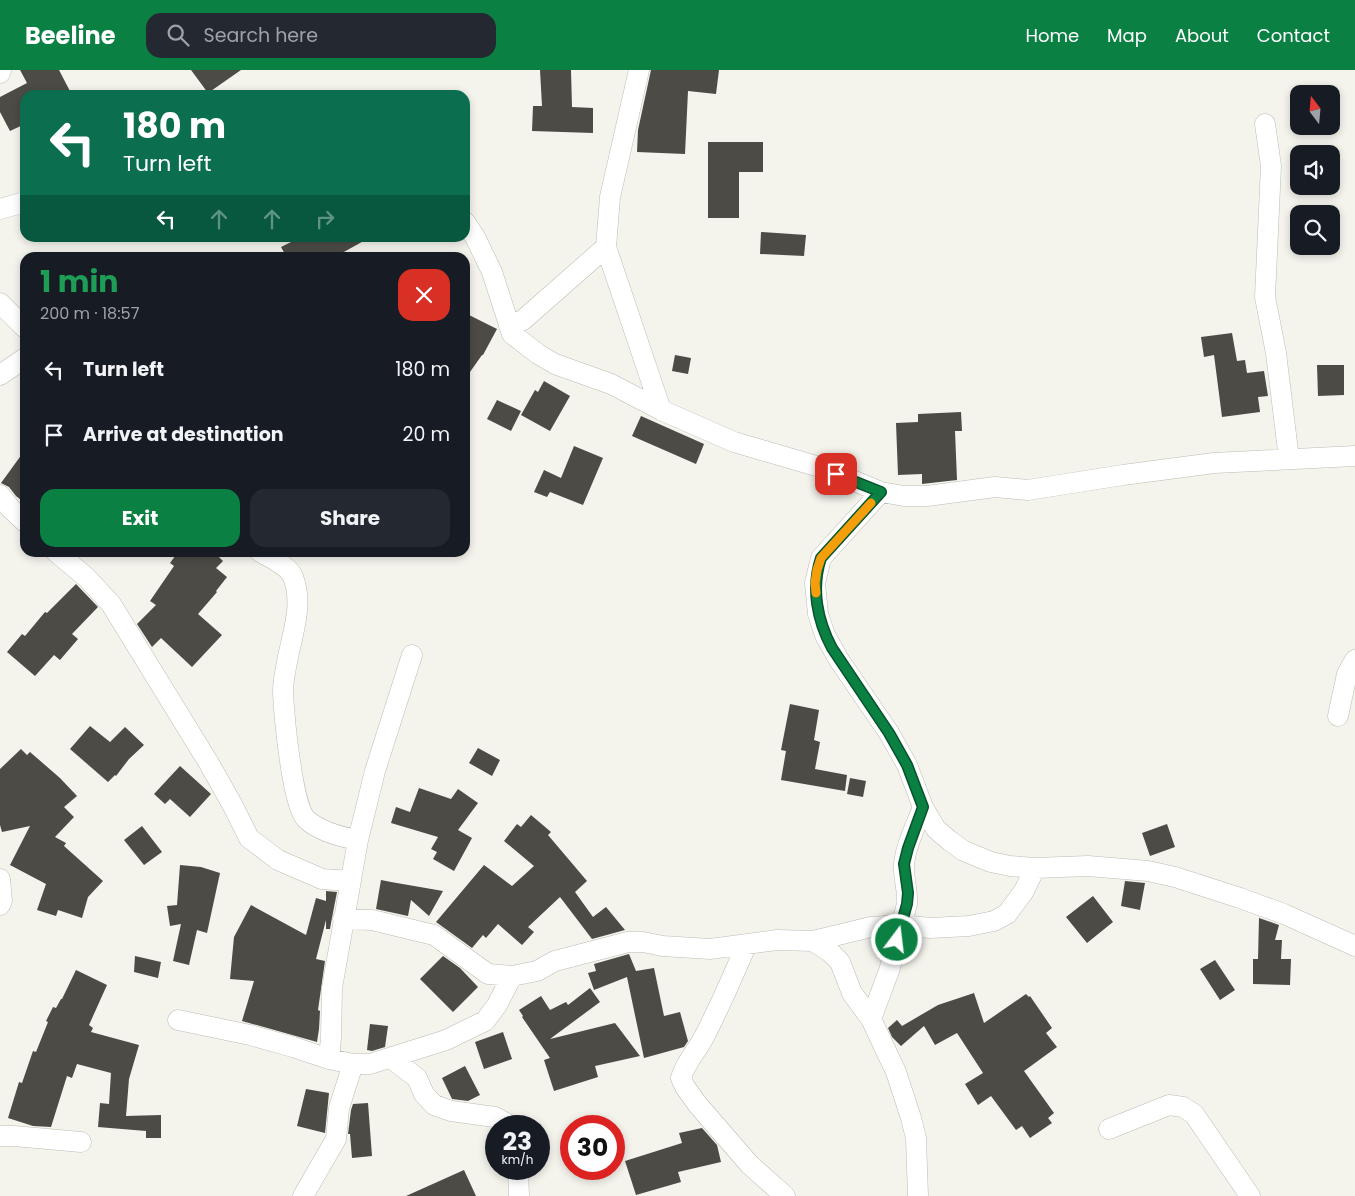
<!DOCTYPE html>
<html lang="en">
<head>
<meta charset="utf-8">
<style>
  :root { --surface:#171b24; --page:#242831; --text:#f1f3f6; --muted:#9ea1a6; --accent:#0b8043 }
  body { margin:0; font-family:Poppins,sans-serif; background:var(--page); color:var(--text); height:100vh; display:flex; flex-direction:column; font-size:19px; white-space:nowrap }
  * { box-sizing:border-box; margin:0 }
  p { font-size:16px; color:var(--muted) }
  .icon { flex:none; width:28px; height:28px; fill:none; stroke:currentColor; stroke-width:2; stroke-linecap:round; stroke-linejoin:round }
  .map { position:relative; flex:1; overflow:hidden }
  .panel { position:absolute; left:20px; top:182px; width:450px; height:305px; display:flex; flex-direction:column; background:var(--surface); border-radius:15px; box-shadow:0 2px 8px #0003 }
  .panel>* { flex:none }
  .guide { position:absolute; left:20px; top:20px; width:450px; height:152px; border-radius:15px; box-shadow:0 2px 8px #0003; background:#0b6e4f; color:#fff; overflow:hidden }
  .needle { width:32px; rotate:344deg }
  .fabs { position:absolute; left:1290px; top:15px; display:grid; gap:10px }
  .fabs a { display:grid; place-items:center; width:50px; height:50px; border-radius:10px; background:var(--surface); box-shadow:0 2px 8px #0003; font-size:25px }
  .speed { position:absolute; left:485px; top:1045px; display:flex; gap:10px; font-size:25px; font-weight:700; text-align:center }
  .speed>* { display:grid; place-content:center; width:65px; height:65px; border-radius:50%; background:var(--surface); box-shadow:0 2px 8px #0003; line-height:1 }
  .speed small { font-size:12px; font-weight:400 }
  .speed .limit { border:8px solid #d22; background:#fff; color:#111 }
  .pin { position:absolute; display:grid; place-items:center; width:42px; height:42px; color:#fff; margin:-21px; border-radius:10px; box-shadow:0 2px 8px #0006 }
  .me { position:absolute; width:55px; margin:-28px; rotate:15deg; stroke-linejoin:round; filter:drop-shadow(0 0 4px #0008) }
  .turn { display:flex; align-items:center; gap:18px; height:105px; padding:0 20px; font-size:22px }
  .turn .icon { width:65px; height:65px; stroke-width:2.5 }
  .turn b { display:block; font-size:35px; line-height:42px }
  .lanes { display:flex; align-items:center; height:48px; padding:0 20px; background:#0003; justify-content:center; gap:25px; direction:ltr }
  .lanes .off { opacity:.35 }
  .round { display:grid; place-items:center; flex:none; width:52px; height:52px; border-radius:15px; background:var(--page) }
  .overview { display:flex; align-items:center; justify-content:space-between; height:85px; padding:0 20px }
  h1 { font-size:30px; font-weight:700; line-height:38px; color:#1e9e55 }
  .action { display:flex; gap:10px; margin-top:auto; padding:10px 20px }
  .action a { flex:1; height:58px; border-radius:15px; background:var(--accent); color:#fff; font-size:20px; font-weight:700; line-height:58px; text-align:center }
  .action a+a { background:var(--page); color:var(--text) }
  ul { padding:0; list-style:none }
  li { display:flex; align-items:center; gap:15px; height:65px; padding:0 20px }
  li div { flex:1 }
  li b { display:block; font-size:19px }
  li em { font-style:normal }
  header { display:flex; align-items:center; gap:30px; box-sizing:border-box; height:70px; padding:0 25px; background:var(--accent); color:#fff }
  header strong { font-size:24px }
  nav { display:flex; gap:28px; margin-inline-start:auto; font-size:18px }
  .search { width:350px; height:45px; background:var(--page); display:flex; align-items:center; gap:12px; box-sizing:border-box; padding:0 18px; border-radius:15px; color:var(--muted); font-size:19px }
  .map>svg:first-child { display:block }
  .building { fill:#4c4b46 }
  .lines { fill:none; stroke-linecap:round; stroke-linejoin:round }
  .minor-casing { stroke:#bcbcb5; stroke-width:21 }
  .minor { stroke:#fff; stroke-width:20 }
  .route-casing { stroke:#07532c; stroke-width:12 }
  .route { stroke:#0b8043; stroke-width:9 }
  .slow { stroke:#f59e0b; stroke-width:9 }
</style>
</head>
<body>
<header>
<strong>Beeline</strong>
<div class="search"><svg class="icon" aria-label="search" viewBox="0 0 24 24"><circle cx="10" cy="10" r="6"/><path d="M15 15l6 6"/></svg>Search here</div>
<nav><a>Home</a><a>Map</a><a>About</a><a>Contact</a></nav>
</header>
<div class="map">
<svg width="1355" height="1126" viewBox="0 0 1355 1126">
  <rect width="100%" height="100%" fill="#f4f3ec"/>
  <!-- building -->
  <path class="building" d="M20 0H59L72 25H25V54L10 61 0 42V27L27 13Z
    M191 0H241L208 23Z
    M540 0H571L572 37 593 38V63L532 61 533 36H542Z
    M651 0H719L716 24 688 21 685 84 637 82 638 60Z
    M708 72H763V102H739V148H708Z
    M761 162 806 165 804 186 760 184Z
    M299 168H369L333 188H287L281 177Z
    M465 243 497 259 483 285H482L465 309Z
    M1232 263 1237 291 1245 290 1247 303 1264 301 1268 326 1258 327 1260 342 1222 347 1214 285 1204 287 1201 267Z
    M675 285 691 288 688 304 672 301Z
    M1317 295H1344V325L1318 326Z
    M544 311 570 326 550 361 521 345 535 320 538 322Z
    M497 330 521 341 511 361 487 349Z
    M961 342 962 361H955L957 410 922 414V404L898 405 896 353 918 352V344Z
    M641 346 704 374 696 394 632 366Z
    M574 376 603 388 583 435 550 422 547 427 534 422 544 400 561 408Z
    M25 380V433L16 426 9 417 1 413Z
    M178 482H214L223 491 216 498 227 507 216 521 217 522 198 544 222 565 192 597 161 568 152 577 137 554 156 535 150 531 174 496 170 493Z
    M76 514 98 537 72 564 78 569 60 590 54 585 35 606 7 582 22 564 25 566 45 542 47 543Z
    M790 634 819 640 814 670 820 672 815 699 847 705 845 721 781 710 786 681 781 680Z
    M90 656 110 672 125 657 144 675 129 689 116 706 115 705 108 712 70 679Z
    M478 678 500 690 492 706 469 693Z
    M21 679 27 685 30 682 60 708 77 726 64 737 74 747 55 767 66 773 64 776 103 811 88 827 82 848 58 840 56 846 37 840 46 814 10 795 30 756 2 762 0 755V699Z
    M180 696 211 724 190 747 170 729 165 734 154 724Z
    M850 708 866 711 863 727 847 724Z
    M419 718 451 729 458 719 478 733 458 760 472 768 454 801 433 789 437 782 431 779 438 767 391 753 396 737 410 742Z
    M531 745 551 762 548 765 587 811 575 822 593 847 606 837 625 860 592 869 560 827 528 857 534 862 522 875 498 854 486 868 483 865 472 878 436 852 484 795 512 816 534 796 504 771 517 754 521 757Z
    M1167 754 1175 777 1150 786 1142 763Z
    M142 756 162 782 144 795 124 770Z
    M180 795 201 797 220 803 207 863 197 860 189 895 173 891 181 854 170 856 167 836 177 835Z
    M381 810 391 812 443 821 429 846 411 830 408 846 376 839Z
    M1125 811 1145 813 1140 840 1121 836Z
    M326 821 337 822 331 853 330 859H326V850L316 889 325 891 318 940 320 941 319 959 317 972 242 951 254 911 230 909 234 867 251 835 306 865 316 828 326 831Z
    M1093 826 1113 852 1087 873 1066 847Z
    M1259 848 1279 855 1275 870H1282L1281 889H1291L1290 915 1253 914V889H1258Z
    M629 884 636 901 654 898 664 946 680 942 688 971 684 977 644 988 627 907 594 920 588 903 596 901 594 894Z
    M135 886 161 892 158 908 134 902Z
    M443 886 460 898 478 917 453 942 420 909Z
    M1215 890 1235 920 1220 930 1200 899Z
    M76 900 107 915 89 955 93 958 91 962 139 975 129 1009 126 1046 161 1045V1068H146V1061L98 1057 100 1033 109 1034 111 1003 77 994 72 1008 67 1006 51 1057 33 1056 8 1048 19 1012 22 1013 33 981 36 982 48 952 46 951 53 937 56 938 61 929H62Z
    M590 918 600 932 550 969 615 953 640 986 595 996 598 1007 554 1021 544 990 550 988 522 947 523 946 519 940 541 926 550 940 566 932 568 935Z
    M974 923 984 953 1026 924 1029 927 1030 926 1052 958 1046 963 1057 977 1024 1001 1054 1043 1048 1048 1052 1053 1030 1068 1022 1056 1016 1060 991 1026 978 1035 965 1014 983 1003 957 963 935 975 924 956 901 976 892 967 888 958 897 950 902 956 938 935Z
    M370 954 388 956 385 977 372 981 367 980Z
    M503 962 512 989 484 999 475 972Z
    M465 996 480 1025 468 1031 452 1029 442 1008Z
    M306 1019 329 1023 325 1063 297 1056Z
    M368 1033 372 1086 352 1088 350 1064H348L351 1040 353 1034Z
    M702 1058 717 1075 721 1092 678 1102 681 1112 636 1125 625 1091 682 1073 679 1063Z
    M464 1100 476 1126H406Z"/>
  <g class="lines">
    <defs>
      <path id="minor" d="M639 0 610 127 606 177 661 340
        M0 3 1 0
        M1265 54 1271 96 1265 227 1276 283 1289 389
        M0 139 25 132
        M465 152 475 167 492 202 512 264 538 284 555 294 611 314 661 340 734 372 823 398 881 422 904 426H927L995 417 1028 420 1123 405 1214 393 1355 386
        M0 233 25 258
        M509 256 523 250 606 177
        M0 305 25 288
        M881 422 821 488 815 513 818 544 825 565 839 590 889 663 907 695 923 737 936 759 950 771 964 781 991 792 1010 796 1035 798 1088 796 1148 801 1175 807 1240 828 1284 844 1355 876
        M0 425 11 439 25 452
        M56 482 87 508 111 534 210 695 233 736 249 768 278 790 322 809 351 811
        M260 482C270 488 288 495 293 507 304 535 292 564 287 592 285 602 283 613 283 622 284 644 292 735 306 749 319 761 341 767 358 770
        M1338 646 1347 604 1355 590
        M0 809 2 831 0 835
        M343 849 372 850 434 865 488 904 512 906 537 901 555 891 628 872H643L663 876 710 879 777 870 813 871 871 857 901 855 930 858 969 856 994 851 1007 844 1024 821 1035 798
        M813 871 830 882 840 892 852 923 871 949 896 1002 911 1048 916 1068 918 1126
        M747 874C733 905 720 937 704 967 697 981 685 993 681 1008L685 1017 698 1035 750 1095 785 1126
        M871 949 889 901 907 834C908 820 903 807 904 794 906 775 916 755 923 737
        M178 950 250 965 293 977 329 989 353 994H370L446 970 485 951 497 935 512 906
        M391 988 417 1008 424 1024 434 1035 451 1041 495 1047 511 1056
        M329 989 331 968 332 918 358 770 375 701 412 585
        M1109 1059 1169 1035 1183 1037 1194 1044 1250 1126
        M0 1066H14L81 1072
        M518 1099 519 1126
        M303 1126 336 1069 339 1038 353 994"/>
    </defs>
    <!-- minor casing -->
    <use href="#minor" class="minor-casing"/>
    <!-- minor -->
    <use href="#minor" class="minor"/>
  </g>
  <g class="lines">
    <defs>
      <path id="route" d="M836 404 881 422 821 488C811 518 817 550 832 578L889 663 907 695 923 737 908 778 904 794 908 823 907 834 897 870"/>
    </defs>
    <!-- route casing -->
    <use href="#route" class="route-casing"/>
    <!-- route -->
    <use href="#route" class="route"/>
    <!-- slow -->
    <path class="slow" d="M816 523 815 513 817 500 821 488 871 433"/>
  </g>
</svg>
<div class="fabs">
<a><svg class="needle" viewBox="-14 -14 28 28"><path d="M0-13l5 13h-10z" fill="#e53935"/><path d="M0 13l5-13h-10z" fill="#9ea1a6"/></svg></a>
<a><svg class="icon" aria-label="sound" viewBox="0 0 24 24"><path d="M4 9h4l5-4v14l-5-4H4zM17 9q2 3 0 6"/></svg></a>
<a><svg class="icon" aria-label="search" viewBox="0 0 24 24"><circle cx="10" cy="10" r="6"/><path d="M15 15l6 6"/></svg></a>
</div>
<div class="speed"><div>23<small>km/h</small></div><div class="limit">30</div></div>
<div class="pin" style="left:836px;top:404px;background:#d93025"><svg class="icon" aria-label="arrive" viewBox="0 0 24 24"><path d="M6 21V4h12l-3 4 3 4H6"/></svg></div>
<svg class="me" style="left:897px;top:870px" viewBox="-20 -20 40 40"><circle r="17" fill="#0b8043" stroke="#fff" stroke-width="3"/><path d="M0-11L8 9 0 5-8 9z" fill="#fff"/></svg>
<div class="guide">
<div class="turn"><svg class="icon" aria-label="left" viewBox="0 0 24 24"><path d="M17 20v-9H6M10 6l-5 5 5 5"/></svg><div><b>180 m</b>Turn left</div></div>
<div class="lanes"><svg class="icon" aria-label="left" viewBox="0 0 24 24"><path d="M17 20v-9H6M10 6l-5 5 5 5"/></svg><svg class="icon off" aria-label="ahead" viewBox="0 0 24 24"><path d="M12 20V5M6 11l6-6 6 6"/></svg><svg class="icon off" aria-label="ahead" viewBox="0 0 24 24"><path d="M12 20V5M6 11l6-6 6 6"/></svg><svg class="icon off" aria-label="right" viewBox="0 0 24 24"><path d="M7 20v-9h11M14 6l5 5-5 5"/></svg></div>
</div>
<section class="panel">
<div class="overview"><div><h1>1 min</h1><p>200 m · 18:57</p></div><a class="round" style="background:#d93025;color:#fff"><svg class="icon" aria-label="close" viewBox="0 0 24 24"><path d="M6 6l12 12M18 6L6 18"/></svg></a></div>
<ul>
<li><svg class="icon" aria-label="left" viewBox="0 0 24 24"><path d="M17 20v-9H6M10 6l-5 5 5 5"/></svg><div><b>Turn left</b></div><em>180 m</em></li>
<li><svg class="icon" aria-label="arrive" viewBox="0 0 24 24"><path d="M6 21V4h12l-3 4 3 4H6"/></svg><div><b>Arrive at destination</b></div><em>20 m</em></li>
</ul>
<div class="action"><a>Exit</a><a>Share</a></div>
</section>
</div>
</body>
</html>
